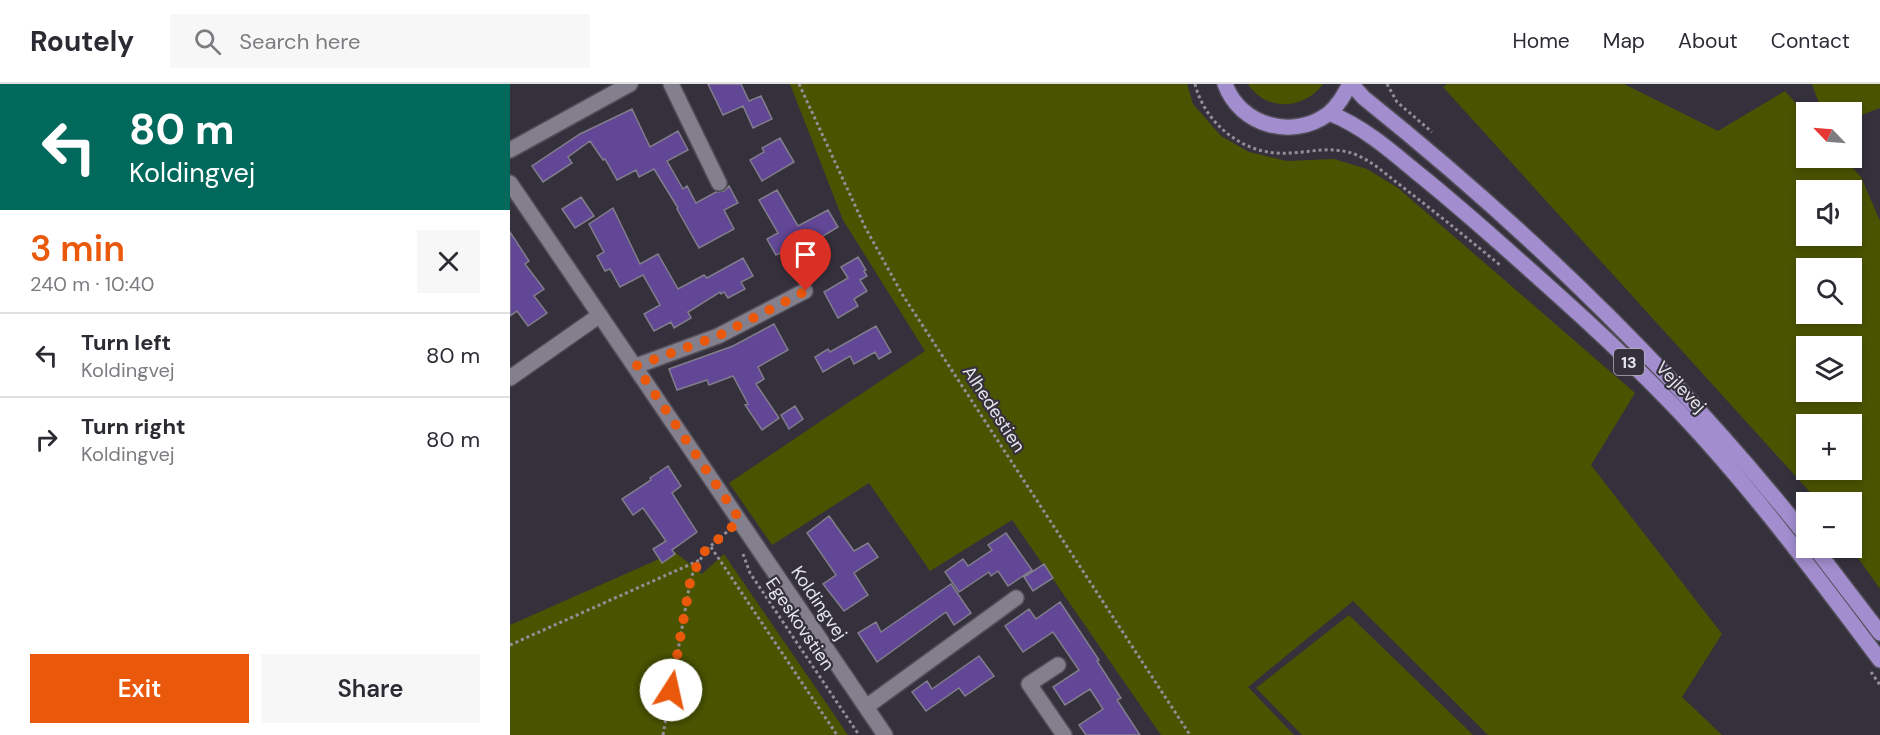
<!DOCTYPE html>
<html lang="en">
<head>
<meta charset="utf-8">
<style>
  :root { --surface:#fff; --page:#f7f7f7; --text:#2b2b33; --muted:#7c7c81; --line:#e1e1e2; --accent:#ea580c }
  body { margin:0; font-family:"DM Sans",sans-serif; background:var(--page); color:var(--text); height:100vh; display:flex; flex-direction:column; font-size:22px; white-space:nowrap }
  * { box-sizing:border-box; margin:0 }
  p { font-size:20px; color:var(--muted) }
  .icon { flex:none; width:33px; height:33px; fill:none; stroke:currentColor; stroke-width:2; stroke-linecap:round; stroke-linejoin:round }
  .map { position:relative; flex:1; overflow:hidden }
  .panel { display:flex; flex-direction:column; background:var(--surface); width:510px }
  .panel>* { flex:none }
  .top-card { background:#00695c; color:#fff; overflow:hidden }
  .needle { width:39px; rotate:295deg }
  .controls { position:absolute; left:1286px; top:18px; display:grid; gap:12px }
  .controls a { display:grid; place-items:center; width:66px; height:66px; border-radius:0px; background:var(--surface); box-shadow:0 3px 9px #0003; font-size:30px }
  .pin { position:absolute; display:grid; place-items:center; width:51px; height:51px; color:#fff; margin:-62px -26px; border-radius:50% 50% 50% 0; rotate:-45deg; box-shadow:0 0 6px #0007 }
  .pin .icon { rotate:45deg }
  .me { position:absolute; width:66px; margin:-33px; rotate:10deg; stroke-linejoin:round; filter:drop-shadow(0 0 4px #0008) }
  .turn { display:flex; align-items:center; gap:21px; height:126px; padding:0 30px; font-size:27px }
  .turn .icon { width:78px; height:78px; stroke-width:2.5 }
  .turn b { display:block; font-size:42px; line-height:51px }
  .round { display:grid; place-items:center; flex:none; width:63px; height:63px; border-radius:0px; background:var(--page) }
  .overview { display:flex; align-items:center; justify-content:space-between; height:102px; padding:0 30px }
  h1 { font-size:36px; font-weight:600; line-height:45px; color:var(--accent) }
  .button { display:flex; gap:12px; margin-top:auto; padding:12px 30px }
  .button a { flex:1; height:69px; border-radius:0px; background:var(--accent); color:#fff; font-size:24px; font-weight:600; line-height:69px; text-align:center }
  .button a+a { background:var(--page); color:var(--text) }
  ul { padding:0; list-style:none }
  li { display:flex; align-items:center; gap:18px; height:84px; padding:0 30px; border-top:2px solid var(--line) }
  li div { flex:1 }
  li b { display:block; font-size:22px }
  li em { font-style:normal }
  header { display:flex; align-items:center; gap:36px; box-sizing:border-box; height:84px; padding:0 30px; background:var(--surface); border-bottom:2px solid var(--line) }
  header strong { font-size:28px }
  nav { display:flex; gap:33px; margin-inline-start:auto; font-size:21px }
  .search { width:420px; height:54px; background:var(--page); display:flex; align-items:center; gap:15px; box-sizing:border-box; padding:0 21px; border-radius:0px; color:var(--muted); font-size:22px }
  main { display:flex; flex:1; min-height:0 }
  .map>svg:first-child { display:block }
  .green { fill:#4a5400; fill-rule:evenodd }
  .building { fill:#634797; stroke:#817e8b; stroke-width:1.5 }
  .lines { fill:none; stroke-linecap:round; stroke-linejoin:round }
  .minor-casing { stroke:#514e57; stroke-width:18 }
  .major-casing { stroke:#514e57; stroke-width:18 }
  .path { stroke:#928f98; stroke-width:3; stroke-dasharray:3 3; stroke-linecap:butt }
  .minor { stroke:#837f8c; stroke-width:15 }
  .major { stroke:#a28ece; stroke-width:15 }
  .route { stroke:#ea580c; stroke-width:10; stroke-dasharray:0 18 }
  .labels { text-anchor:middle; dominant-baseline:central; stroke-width:4.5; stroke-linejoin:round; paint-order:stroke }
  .shield { fill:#34313c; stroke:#b1aeb6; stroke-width:1.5 }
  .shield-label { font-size:16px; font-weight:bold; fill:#e6e4eb }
  .street-label { font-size:18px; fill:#e6e4eb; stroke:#34313c }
</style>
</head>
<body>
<header>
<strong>Routely</strong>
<div class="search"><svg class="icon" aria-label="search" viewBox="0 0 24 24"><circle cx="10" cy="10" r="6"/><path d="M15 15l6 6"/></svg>Search here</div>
<nav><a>Home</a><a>Map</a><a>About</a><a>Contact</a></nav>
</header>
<main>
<section class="panel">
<div class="top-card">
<div class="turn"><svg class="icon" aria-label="left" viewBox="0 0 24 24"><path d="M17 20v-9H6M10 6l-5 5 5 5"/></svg><div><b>80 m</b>Koldingvej</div></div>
</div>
<div class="overview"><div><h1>3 min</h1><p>240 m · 10:40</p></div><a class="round"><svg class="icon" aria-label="close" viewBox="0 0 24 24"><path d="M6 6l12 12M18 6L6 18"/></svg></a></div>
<ul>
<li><svg class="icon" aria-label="left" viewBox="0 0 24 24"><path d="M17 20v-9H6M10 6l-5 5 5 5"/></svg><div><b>Turn left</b><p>Koldingvej</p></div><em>80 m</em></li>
<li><svg class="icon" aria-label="right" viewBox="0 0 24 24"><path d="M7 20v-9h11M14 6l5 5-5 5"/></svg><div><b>Turn right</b><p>Koldingvej</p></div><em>80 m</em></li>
</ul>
<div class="button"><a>Exit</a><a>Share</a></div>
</section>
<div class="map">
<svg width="1370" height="651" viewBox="0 0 1370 651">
  <rect width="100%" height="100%" fill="#34313c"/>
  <!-- green -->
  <path class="green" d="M280 0H677L683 20 711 52 739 68 777 77 824 75 857 85 888 104 1125 309 1081 381 1212 550 1172 613 1212 651H978L843 517 738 603 784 651H651L502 436 420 487 359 399 262 461 219 399 415 267 333 136Z
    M738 0H813C794 26 756 28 738 0Z
    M937 0H1114L1208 47 1275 7 1296 31V74H1334L1351 93 1370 137V505L1341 464V418H1309L933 3ZM1341 106V152H1296V106ZM1341 184V230H1296V184ZM1341 262V308H1296V262ZM1341 340V386H1296V340Z
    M1302 0H1370V24L1341 35V28C1309 28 1313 30 1302 0Z
    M165 468 192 490 214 470 338 651H0V541Z
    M839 531 963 651H792L746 604Z"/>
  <!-- building -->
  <path class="building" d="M198 0H231L239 17 251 12 262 35 243 44 233 22 213 31Z
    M122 25 140 63 168 47 178 66 157 77 173 105 177 102 186 119 206 108 214 107 219 102 228 119 214 126 224 145 189 164 167 125 168 124 144 85 129 93 126 86 107 96 95 75 93 76 80 57 58 73 62 79 33 98 22 82 70 50Z
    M270 54 284 78 252 97 240 76 254 68 252 64Z
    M267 106 288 142 318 126 328 143 303 158 308 166 290 177 285 168 282 170 278 165 266 171 257 155 268 149 249 116Z
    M71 113 84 132 65 144 52 125Z
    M103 124 130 180 148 170 168 205 194 191 197 194 233 174 243 192 231 198 235 205 218 214 214 208 211 210 210 208 178 228 181 234 164 244 161 238 144 247 134 230 150 221 133 191 110 203 100 185 95 187 87 172 94 168 79 140Z
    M0 148 19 177 15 180 34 205 24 212 37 229 18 242 7 227 0 232Z
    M348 173 356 186 354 187 357 192 350 196 357 207 344 215 348 222 328 234 314 208 338 194 331 183Z
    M264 240 278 266 248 283 254 295 246 300 269 334 252 346 235 321 238 320 223 292 199 301 197 296 167 306 159 285 223 262Z
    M366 242 381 268 369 275 365 268 344 280 340 272 313 288 305 273 318 265 320 268Z
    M285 322 293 335 279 345 271 331Z
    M158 382 171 402 162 409 187 448 162 466 165 470 152 479 143 465 156 457 133 424 123 431 112 415 141 396 140 394Z
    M319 432 344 467 358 459 368 473 344 489 358 511 334 527 313 500 326 491 297 449Z
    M496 449 522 486 498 502 488 487 481 492 479 488 449 508 435 488 453 475 458 482 482 466 478 461Z
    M534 480 543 494 523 507 514 493Z
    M441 500 461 529 444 541 436 528 367 578 348 549 366 538 371 548Z
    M550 518 589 576 587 577 611 614 607 616 630 651H576L569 641 593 625 580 605 555 621 543 603 569 586 543 548 513 568 495 542 519 525 526 535Z
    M469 572 484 592 455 612 449 604 416 627 402 608 417 597 422 605Z"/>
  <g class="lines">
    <defs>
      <path id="minor" d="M161 0 209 99
        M0 66 120 0
        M0 99 375 651
        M126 282 208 252 295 207
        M0 294 90 231
        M548 581 519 600 554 651
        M356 623 506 514"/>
      <path id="major" d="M715 0C730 42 783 56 818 30 828 22 834 11 840 0
        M841 0 854 14C1016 144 1167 290 1296 452
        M819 29C852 42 879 65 905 87 929 106 952 126 975 146 1037 201 1100 256 1158 316 1236 396 1303 487 1370 576
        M1305 464 1370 549"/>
    </defs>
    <!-- minor casing -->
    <use href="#minor" class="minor-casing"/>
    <!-- major casing -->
    <use href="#major" class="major-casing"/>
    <!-- path -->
    <path class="path" d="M289 0 355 143 392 210 680 651
      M685 0C694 37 729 67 767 69 794 71 822 59 849 72 864 79 877 91 890 101 924 127 957 154 990 181
      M877 0 887 18 922 48
      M201 463 327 651
      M233 470 240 489 349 651
      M0 561 190 476
      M1361 588 1370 601
      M153 651 181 493 195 467 219 446"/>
    <!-- minor -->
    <use href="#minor" class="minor"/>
    <!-- major -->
    <use href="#major" class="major"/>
  </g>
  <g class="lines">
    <!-- route -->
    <path class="route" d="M161 606 181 493 195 467 230 436 126 282 208 252 296 207"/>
  </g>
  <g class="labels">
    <!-- shield labels -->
    <rect class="shield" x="1104" y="265" width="30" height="26" rx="4.5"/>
    <g class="shield-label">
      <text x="1119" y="278">13</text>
    </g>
    <!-- street labels -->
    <g class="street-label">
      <text transform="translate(1171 303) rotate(46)">Vejlevej</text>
      <text transform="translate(484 325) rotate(57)">Alhedestien</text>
      <text transform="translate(309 519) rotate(56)">Koldingvej</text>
      <text transform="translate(290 540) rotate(56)">Egeskovstien</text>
    </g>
  </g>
</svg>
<div class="controls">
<a><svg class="needle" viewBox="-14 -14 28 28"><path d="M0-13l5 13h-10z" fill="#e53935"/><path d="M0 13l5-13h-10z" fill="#7c7c81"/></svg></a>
<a><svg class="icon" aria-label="sound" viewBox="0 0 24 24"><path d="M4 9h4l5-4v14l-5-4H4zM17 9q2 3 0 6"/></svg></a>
<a><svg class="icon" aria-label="search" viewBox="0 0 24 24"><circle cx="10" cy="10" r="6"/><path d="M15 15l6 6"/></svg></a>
<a><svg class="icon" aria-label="layers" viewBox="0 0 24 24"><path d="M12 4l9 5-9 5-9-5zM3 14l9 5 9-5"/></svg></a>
<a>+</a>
<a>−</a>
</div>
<div class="pin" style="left:296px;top:207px;background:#d93025"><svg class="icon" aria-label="arrive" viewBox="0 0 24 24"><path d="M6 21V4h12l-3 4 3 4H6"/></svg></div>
<svg class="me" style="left:161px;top:606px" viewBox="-20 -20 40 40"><circle r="19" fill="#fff"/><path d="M0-13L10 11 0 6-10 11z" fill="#ea580c"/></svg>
</div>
</main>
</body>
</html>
